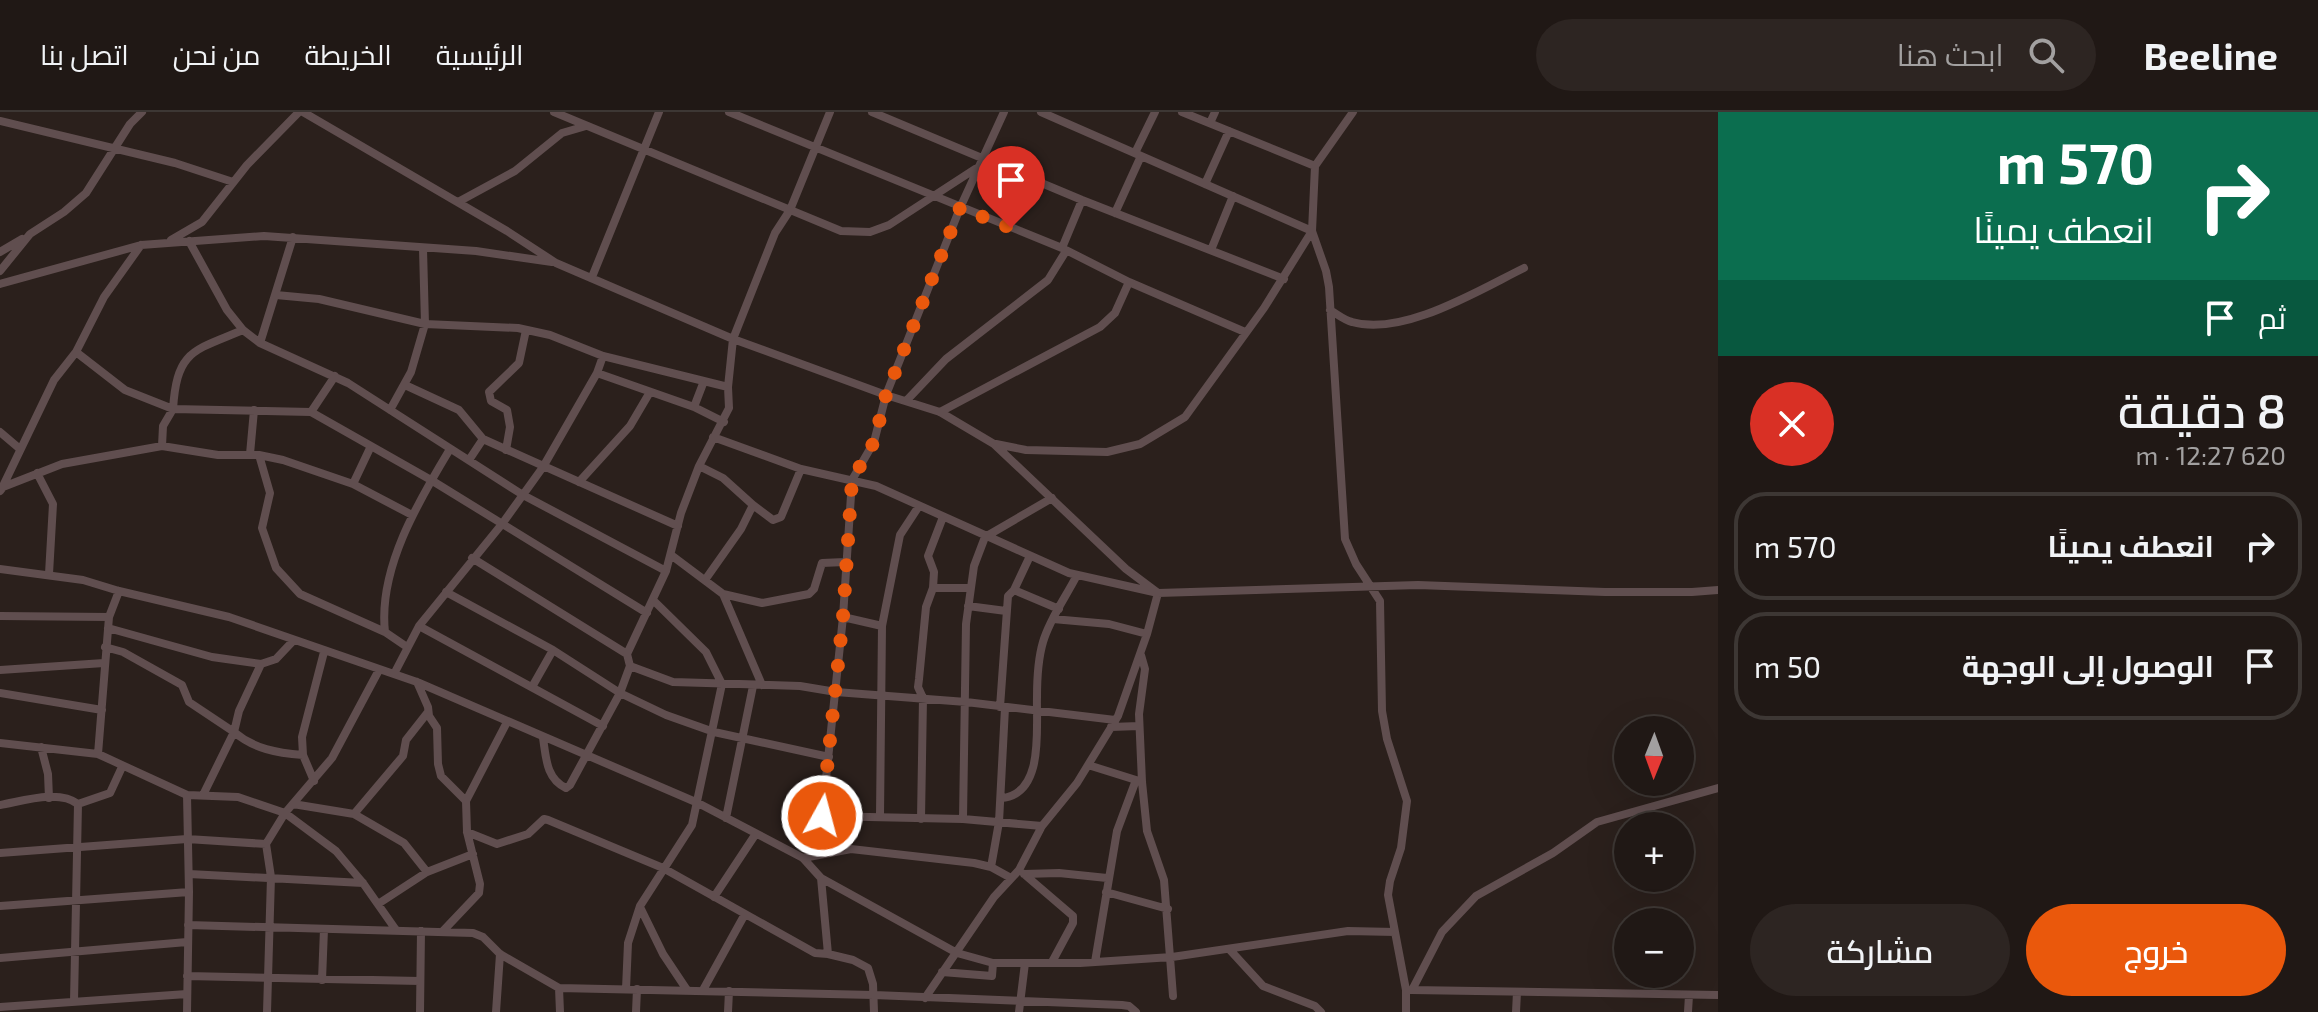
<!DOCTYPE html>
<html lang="ar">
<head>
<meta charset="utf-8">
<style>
  :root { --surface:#201815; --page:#2d2522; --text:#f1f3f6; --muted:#a2a0a0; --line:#3d3734; --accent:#ea580c }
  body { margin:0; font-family:"Exo 2",Cairo,sans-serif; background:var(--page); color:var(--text); direction:rtl; height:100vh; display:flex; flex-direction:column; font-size:30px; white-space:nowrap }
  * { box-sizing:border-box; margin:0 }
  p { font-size:26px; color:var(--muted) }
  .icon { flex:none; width:44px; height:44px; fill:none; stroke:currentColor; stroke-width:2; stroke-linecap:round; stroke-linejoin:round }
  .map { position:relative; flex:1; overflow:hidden; direction:ltr }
  .drawer { display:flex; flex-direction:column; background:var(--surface); width:600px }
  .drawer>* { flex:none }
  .top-card { background:#0b6e4f; color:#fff; overflow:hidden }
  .needle { width:52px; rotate:181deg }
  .buttons { position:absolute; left:1614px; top:604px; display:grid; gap:16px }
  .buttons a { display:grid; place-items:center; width:80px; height:80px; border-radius:50%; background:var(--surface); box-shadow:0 8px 32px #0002,0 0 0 2px var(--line); font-size:40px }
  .pin { position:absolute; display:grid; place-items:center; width:68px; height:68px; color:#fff; margin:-82px -34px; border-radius:50% 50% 50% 0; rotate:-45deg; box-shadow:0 0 8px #0007 }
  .pin .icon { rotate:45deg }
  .me { position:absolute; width:88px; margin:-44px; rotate:7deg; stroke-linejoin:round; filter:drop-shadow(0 0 6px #0008) }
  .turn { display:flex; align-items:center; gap:28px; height:168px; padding:0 32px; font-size:36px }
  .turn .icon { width:104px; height:104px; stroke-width:2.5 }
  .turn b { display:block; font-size:56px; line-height:68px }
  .then { display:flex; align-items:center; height:76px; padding:0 32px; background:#0003; gap:16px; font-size:30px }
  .round { display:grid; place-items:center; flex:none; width:84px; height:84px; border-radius:42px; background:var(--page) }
  .headline { display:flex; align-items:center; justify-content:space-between; height:136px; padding:0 32px }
  h1 { font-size:48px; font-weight:600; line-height:60px }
  .button { display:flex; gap:16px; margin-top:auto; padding:16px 32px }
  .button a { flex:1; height:92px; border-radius:48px; background:var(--accent); color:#fff; font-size:32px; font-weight:600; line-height:92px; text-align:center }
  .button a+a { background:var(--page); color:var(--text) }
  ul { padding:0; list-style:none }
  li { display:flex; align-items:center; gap:24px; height:108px; margin:0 16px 12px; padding:0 16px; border:4px solid var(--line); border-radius:32px }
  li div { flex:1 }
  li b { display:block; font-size:30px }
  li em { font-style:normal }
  header { display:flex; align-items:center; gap:48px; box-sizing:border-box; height:112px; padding:0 40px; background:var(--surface); border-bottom:2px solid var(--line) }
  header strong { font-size:38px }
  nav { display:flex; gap:44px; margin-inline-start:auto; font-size:28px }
  .search { width:560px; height:72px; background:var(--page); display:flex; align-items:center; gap:20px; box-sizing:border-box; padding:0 28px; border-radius:44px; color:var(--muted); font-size:30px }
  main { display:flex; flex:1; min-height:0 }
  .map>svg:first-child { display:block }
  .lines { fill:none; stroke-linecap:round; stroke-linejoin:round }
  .street { stroke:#604e4f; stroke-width:8 }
  .route { stroke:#ea580c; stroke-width:14; stroke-dasharray:0 25.2 }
</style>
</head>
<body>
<header>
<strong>Beeline</strong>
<div class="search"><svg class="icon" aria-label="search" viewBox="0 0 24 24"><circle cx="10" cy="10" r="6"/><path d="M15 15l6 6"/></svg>ابحث هنا</div>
<nav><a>الرئيسية</a><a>الخريطة</a><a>من نحن</a><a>اتصل بنا</a></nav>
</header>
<main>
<section class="drawer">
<div class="top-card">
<div class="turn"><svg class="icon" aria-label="right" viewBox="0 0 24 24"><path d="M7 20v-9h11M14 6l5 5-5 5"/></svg><div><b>570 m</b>انعطف يمينًا</div></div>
<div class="then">ثم<svg class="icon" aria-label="arrive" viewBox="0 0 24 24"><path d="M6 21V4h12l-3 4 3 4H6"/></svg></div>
</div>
<div class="headline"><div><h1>8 دقيقة</h1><p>620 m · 12:27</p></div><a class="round" style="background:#d93025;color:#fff"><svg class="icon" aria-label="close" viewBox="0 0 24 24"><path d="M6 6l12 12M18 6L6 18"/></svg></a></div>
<ul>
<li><svg class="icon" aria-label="right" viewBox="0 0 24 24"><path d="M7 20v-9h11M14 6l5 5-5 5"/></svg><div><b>انعطف يمينًا</b></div><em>570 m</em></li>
<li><svg class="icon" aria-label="arrive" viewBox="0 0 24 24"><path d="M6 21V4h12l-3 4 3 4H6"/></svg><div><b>الوصول إلى الوجهة</b></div><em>50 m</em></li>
</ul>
<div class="button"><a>خروج</a><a>مشاركة</a></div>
</section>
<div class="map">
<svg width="1718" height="900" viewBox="0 0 1718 900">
  <rect width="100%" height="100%" fill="#2b201c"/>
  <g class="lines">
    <!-- street -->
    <path class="street" d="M303 0 507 119 556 151 733 227 886 283 940 300 994 332 1126 457 1158 481 1147 522 1118 604 1077 671 1042 714 1019 758 994 785 925 886
      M554 0 841 119 870 120 889 113 975 57
      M729 0 1062 136 1129 170 1245 220
      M872 0 1082 88 1284 167
      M1182 0 1315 54
      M1353 0 1315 54 1312 119 1326 159 1329 175 1345 427 1356 452 1380 489 1382 599 1387 627 1407 689 1401 736 1390 769 1388 783 1406 878V900
      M0 9 175 51 233 70
      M1210 11 1215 0
      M1135 41 1155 0
      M1205 72 1229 19
      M458 90 515 59 562 21 586 14
      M1115 101 1141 44
      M171 128 202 110 247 53 299 0
      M189 129 227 198 243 218 260 231 348 271 523 383 666 459
      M1062 136 1082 88
      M1211 138 1233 84
      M0 140 22 127
      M0 159 30 122 64 100 86 81 130 12 142 0
      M592 165 659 0
      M0 172 141 133 264 124 476 139 552 150
      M276 183 319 187 425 212 518 216 550 223 603 244 728 275
      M1330 198C1337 202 1344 208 1352 210 1403 225 1479 178 1524 156
      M260 231 293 125
      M76 240 125 278 173 297C177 238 193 239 243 218
      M597 261 694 295 724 310
      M405 273 459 298 483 327
      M907 288 946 247 1048 168 1066 139
      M694 295 704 269
      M390 298 411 260 425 212 423 137
      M311 300 371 334 353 372
      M940 300 1100 215 1115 201 1129 170
      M0 320 20 337
      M713 325 801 357 876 374 1069 461 1158 481 1418 473 1605 480H1692L1718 478
      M996 332 1026 338 1107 340 1140 332 1185 305 1264 196 1312 119 1041 0
      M162 334 163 314 173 297 311 300 335 264
      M371 334 431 368 647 501
      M506 338 510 315 507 298 491 289 489 280 519 251 526 218
      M250 342 254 298
      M259 343 270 381 262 416 276 456 300 482 385 520
      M469 348 483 327 678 414
      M699 354 723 366 753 393
      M37 361 53 392 49 462
      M579 370 630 314 650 280
      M3 374 54 268 76 240 104 185 141 133
      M0 379 3 375 62 352 162 334 218 343H259L283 348 353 372 412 403
      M671 443 723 482 762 573
      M472 446 627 542
      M0 457 83 468 119 479 229 505 417 570 698 691 803 746 821 766 828 842 853 848 868 856 873 872 874 900
      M705 468 741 417 753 393 773 408 781 405 801 357
      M933 476H971
      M1014 478 1059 497
      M446 480 553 538 620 581 666 603 714 620 829 645
      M723 482 762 491 809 482 814 477 822 451 845 450
      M968 494 1006 499
      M0 504 109 505
      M843 505 882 514
      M1053 507 1109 512 1147 522
      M419 514 603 614
      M108 516 212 545 261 552
      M105 535 123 540 182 573 189 590 234 620 239 599 261 552 276 547 293 529
      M407 535 385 520C378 457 418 390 450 337
      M1141 543 1145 557 1139 602 1142 670 1147 719 1164 768 1173 884
      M630 554 673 570 800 574 836 580 966 590 1115 608
      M0 558 104 551
      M394 562 419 514 502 412 543 355 597 261 603 244
      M417 570 428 595 429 604 437 616 438 652 441 664 466 689
      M532 575 553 538
      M0 581 102 598
      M1000 595 1008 484 1014 478 1030 444
      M1111 615 1139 614
      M543 626C546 645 546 667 566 676L570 673 620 581 630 554 627 542 666 459 681 401 699 354 729 296 728 275 733 227 775 121 790 98 830 0
      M0 631 98 642 187 683 238 685 285 701 332 646 379 558
      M41 635 48 662 49 686
      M98 642 109 505 119 479
      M1088 653 1136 668
      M314 669 303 643 302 625 324 540
      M203 683 234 620C254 637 277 641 303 643
      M1001 686C1045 683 1036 615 1037 585 1037 567 1038 547 1043 530 1050 506 1066 485 1077 463
      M293 692 354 702 403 644 406 628 428 600
      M0 693C23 689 59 677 78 692L110 681 122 655
      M354 702 404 731 427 760
      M822 704 963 707 1042 714
      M880 704 882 514 900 423 919 394
      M726 706 753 574
      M921 707 923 586 918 575 919 567 926 495 933 476 934 460 928 444 943 405
      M963 707 966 512 974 454 985 425 1052 386
      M467 720 497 732 528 722 544 707 548 708 663 756 815 841 828 842
      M0 741 187 727 266 732
      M818 742 843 505 852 368 874 330 886 283 960 96 1004 0
      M803 746 851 737 974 751 991 755 1011 766
      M991 755 999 710 1005 596
      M189 762 363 771
      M1024 762 1073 804V811L1052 850
      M1024 762 1059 761 1107 766
      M821 766 957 841 993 851H1080L1172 845 1348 819 1395 820
      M1106 780 1168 797
      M714 785 755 723
      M378 792 427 760 473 742
      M0 794 189 780
      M640 795 663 842 687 878
      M188 813 473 821 483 825 500 842 559 876
      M442 820 479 781 480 772 467 720 466 689 507 610
      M1230 838 1263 874 1315 894 1321 900
      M0 846 187 830
      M1095 850 1117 719 1136 668 1142 670
      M942 860 992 864 993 851
      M187 864 420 869
      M322 868 324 817
      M626 877 628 831 640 794 692 713 722 572 706 540 653 488
      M703 878 745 802
      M1411 878 1718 883
      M1412 878 1442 820 1476 784 1553 741 1597 710 1718 676
      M74 889 78 692
      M0 895 187 882
      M187 900 189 780 187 683
      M267 900 271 765 266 732 285 701 336 739 363 771 396 818
      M420 900 421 819
      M496 900 500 842
      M560 900 559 876 874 883 1122 893 1129 894 1136 900
      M636 900 637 877
      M728 900 729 879
      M1019 900 1025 851
      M1516 900 1517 880
      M1688 900 1689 883"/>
  </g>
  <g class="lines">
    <!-- route -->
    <path class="route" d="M822 704 843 505 852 368 874 330 886 283 960 96 1011 116"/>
  </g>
</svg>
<div class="buttons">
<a><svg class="needle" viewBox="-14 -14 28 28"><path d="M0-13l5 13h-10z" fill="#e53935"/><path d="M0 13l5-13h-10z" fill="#a2a0a0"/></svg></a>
<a>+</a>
<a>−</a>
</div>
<div class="pin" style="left:1011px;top:116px;background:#d93025"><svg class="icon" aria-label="arrive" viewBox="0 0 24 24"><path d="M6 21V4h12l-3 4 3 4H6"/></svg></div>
<svg class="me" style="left:822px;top:704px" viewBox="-20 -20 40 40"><circle r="17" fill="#ea580c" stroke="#fff" stroke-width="3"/><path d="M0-11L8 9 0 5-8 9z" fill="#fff"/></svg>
</div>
</main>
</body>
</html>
